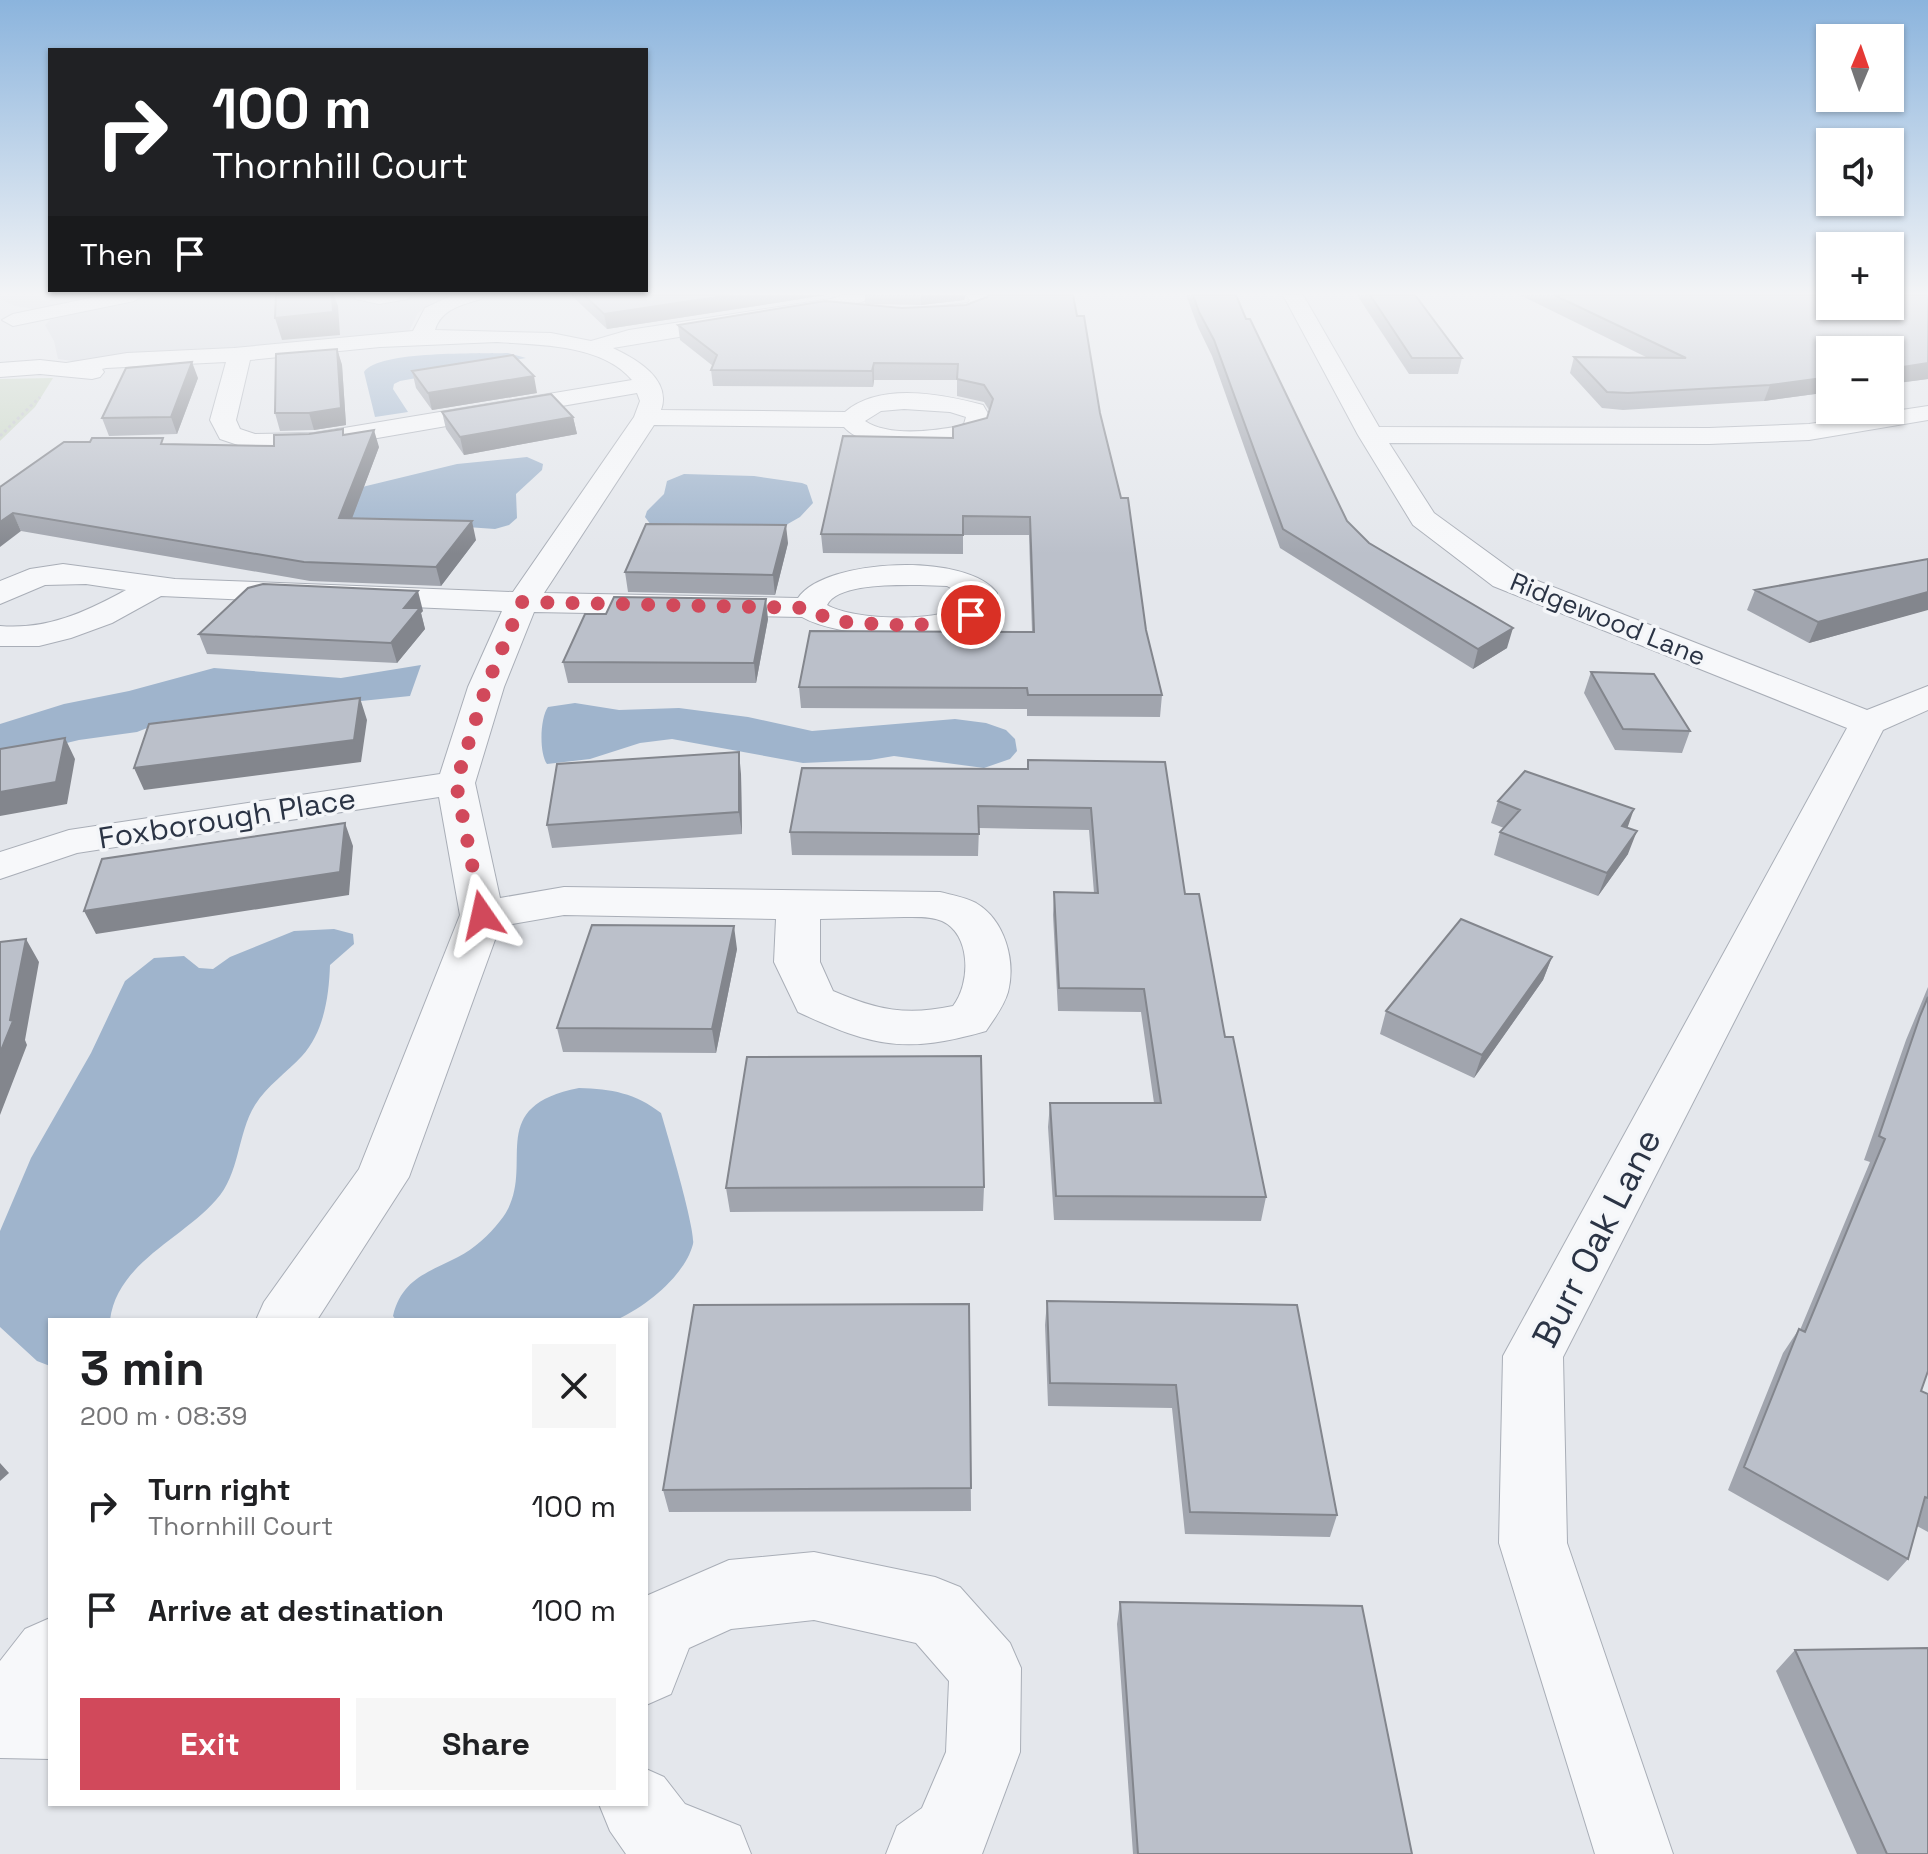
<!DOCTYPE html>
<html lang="en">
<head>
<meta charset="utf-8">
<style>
  :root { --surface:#fff; --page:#f6f6f6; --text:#202124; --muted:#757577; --accent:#d1495b }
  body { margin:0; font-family:"Space Grotesk",sans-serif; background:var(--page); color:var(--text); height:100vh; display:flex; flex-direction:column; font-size:30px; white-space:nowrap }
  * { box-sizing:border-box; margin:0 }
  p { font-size:26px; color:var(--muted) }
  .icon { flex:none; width:44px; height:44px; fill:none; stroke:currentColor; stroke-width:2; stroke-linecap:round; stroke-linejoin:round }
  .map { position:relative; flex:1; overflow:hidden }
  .drawer { position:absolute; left:48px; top:1318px; width:600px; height:488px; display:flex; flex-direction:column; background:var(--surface); border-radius:0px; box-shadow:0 2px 6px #0004 }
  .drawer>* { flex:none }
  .hud { position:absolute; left:48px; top:48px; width:600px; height:244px; border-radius:0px; box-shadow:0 2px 6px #0004; background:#202124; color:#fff; overflow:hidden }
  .needle { width:52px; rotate:2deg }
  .buttons { position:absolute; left:1816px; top:24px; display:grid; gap:16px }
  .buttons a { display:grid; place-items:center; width:88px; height:88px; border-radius:0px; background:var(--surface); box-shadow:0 2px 6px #0004; font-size:40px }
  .pin { position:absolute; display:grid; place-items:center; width:68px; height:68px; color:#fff; margin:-34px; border:4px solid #fff; border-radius:50%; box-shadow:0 2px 8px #0007 }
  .me { position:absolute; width:88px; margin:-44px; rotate:349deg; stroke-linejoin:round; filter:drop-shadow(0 0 6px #0008) }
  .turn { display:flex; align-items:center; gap:28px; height:168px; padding:0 32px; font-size:36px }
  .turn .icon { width:104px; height:104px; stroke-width:2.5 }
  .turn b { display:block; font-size:56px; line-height:68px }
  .then { display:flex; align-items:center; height:76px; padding:0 32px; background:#0003; gap:16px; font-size:30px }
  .round { display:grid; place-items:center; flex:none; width:84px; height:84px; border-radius:0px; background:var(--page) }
  .headline { display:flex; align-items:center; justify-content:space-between; height:136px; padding:0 32px }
  h1 { font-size:48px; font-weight:700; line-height:60px }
  .button { display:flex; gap:16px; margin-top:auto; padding:16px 32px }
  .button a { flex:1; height:92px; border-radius:0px; background:var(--accent); color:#fff; font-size:32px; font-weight:700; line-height:92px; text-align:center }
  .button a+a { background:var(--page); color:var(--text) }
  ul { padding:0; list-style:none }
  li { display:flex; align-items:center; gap:24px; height:104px; padding:0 32px }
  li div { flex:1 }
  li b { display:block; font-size:30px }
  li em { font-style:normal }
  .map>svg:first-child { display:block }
  .built { fill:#d2d6de }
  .green { fill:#c9d6c5 }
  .water { fill:#9fb4cc }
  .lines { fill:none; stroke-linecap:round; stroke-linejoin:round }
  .minor-casing { stroke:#a9aeb7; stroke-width:2 }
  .path { stroke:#c2c5cb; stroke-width:3; stroke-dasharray:3 3; stroke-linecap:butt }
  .minor { fill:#f7f8fa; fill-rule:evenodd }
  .wall { fill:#a1a5ae }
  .shaded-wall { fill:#83868d }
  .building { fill:#bbc0ca; stroke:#83868d; stroke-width:2 }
  .route { stroke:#d1495b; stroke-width:14; stroke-dasharray:0 25.2 }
  .labels { text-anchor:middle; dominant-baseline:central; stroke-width:7; stroke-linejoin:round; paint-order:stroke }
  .far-street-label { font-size:26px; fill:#2b3445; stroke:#f4f6f9 }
  .street-label { font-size:30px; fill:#2b3445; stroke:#f4f6f9 }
  .near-street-label { font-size:36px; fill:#2b3445; stroke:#f4f6f9 }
</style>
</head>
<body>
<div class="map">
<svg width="1928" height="1854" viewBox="0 0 1928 1854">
  <rect width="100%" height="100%" fill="#e4e7ec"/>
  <!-- built -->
  <path class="built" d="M0 295H116L35 309 15 306 0 299Z
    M152 295H460L429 305 418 313 409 331 400 335 80 362 58 359 54 341 45 325 50 320Z"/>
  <!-- green -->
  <path class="green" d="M53 378 35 407 0 441V379Z"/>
  <!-- water -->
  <path class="water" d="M508 353 526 358 400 381 394 384 393 389 408 412 375 417 364 372C378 350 481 354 508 353Z
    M527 457 543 464 542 470 516 494 517 518 509 525 495 529 226 510 358 488 457 464Z
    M684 474 754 476 802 483 807 485 813 503 800 517 779 529 651 525 645 517 647 511 664 494 667 481Z
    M421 665 410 696 165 721 137 732 79 740 0 759V724L64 704 129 691 214 668 341 678Z
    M575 703 619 710 679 708 748 717 812 731 955 719 986 723 1006 730 1015 739 1017 751 1010 759 984 768 894 756 870 760 803 763 672 739 640 743 590 759 547 764C539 753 540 718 548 707Z
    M334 929 353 934 354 944 330 965C329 996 324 1032 302 1056 287 1072 267 1086 255 1105 237 1134 240 1174 216 1200 182 1239 117 1263 110 1320H50V1366L37 1361 0 1327V1231L31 1158 91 1053 125 981 154 958 184 956 199 968 213 969 230 957 294 931Z
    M579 1088C612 1089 635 1093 661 1113 667 1133 696 1231 693 1244 685 1276 644 1308 616 1320H396L393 1316C402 1279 427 1273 458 1257 474 1249 489 1235 500 1221 542 1170 478 1108 579 1088Z"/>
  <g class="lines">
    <defs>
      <path id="minor" d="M105 295H144L134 301 13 326 2 320 13 314Z
        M353 295H411L408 299 379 304 356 299Z
        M453 295H484L481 299C462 305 441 309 435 330L551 333 591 341 629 330 831 299 844 295H873L870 299 835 311 613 348C636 359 672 379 661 410L845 412C880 382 941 394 983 405L990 417 984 434C951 446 870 456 844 427L654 425 544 593 798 598C825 558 968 552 997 593 995 603 992 614 984 621 954 647 835 637 802 617L534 612 504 687 475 783 500 898 564 887 940 892C952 895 965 897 976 903 1005 920 1016 961 1008 992 1004 1006 994 1019 986 1031 906 1054 873 1047 798 1012L774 962 776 919 564 915 500 926 409 1177 317 1320H256L264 1302 359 1169 460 915 439 797 77 853 0 879V852L69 830 440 774 468 687 502 611 161 596 112 623 71 638 39 646H0V626C47 630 86 612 126 590L86 584 45 585 0 604V581L30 569 63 564 175 579 513 592 634 417 640 401 637 393 314 449 253 450 220 439 210 420 226 362 106 368 102 369 104 372 100 377 92 379 40 374 0 377V363L40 360 66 363 127 353 234 348 413 331 425 308ZM497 342C539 345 602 344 632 380L314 433 255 434 240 429 236 420 250 360 380 347ZM904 409 950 412 966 417 964 424 960 426C933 431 889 437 865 421L881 411ZM920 585 947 586 965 596 962 606C936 623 853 620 827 605 838 583 897 585 920 585ZM904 917C916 917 931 916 942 921 971 934 971 983 953 1006 906 1016 877 1010 833 991L820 962V919Z
        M966 295H987L990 300 982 313 975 315 925 320 914 314 925 308 968 303 970 300Z
        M1283 295H1303L1379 427 1709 428 1809 424 1928 406V420L1809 440 1709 444 1389 443 1434 513 1515 572 1867 710 1928 686V710L1883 730 1563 1357 1567 1543 1673 1854H1595L1499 1543 1503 1356 1847 728 1493 586 1413 525 1358 435Z
        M814 1552 935 1577 960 1587 1010 1643 1021 1668 1020 1752 982 1854H886L897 1826 922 1808 946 1752 949 1681 916 1643 814 1620 731 1629 689 1648 671 1694 646 1705V1596L729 1560Z
        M50 1618V1759L0 1758V1661L25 1629Z
        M646 1769 664 1777 685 1804 740 1826 751 1854H626L610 1831 599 1804H646Z"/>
    </defs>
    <!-- minor casing -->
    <use href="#minor" class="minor-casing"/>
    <!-- path -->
    <path class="path" d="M0 436 40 397"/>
    <!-- minor -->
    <use href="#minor" class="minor"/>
  </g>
  <!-- wall -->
  <path class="wall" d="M571 295H826L607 329Z
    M865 295H966L964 300 921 305 865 304Z
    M1186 295H1236L1246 319 1347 521 1369 543 1507 648 1473 669 1280 548 1212 356 1198 327Z
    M1357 295H1415L1462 358 1458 374H1409Z
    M1520 295H1928V379L1890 384 1830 350V392L1764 401 1623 410 1602 408 1570 373 1574 357 1648 358Z
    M987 297 1077 316 1100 413 1146 630 1162 695 1160 717 1027 716V709L801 708 799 687 1032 632 1029 535H963V554L823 553 821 534 953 438 987 418 989 410 984 402 957 396V380H874L873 387 713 386 711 370 713 366 680 340 678 325 966 305Z
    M337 349 342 365 346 425 314 430 280 431 275 413Z
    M412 371 537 393 432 410 416 388Z
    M198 378 177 434 109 436 102 418Z
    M442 412 573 417 577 434 464 455 446 429Z
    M344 435 379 447 352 518 476 540 441 586 310 581 21 531 0 487 165 444 274 446Z
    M788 543 775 595 628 592 625 572Z
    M1755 590 1922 611 1809 643 1747 610Z
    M423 611 421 613 425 629 397 663 207 654 199 634Z
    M768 619 756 683H568L563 662Z
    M1591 672 1690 731 1682 753 1615 750 1584 693Z
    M1165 762 1185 894 1225 1037 1266 1197 1261 1221 1054 1220 1048 1127 1050 1103H1154L1141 1012 1058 1011 1053 915 1054 892 1094 893 1089 830 979 828 978 856 792 855 790 832 1028 769Z
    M741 774 742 834 552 848 547 825Z
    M1498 801 1627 828 1628 854 1598 896 1494 855 1500 832 1504 828 1491 823Z
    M737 949 716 1053 563 1052 557 1028Z
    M1552 957 1543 980 1474 1078 1380 1034 1386 1011Z
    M1928 987V1371L1921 1391 1928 1394V1532L1917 1526 1908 1559 1888 1581 1728 1490 1783 1353 1799 1329 1800 1330 1870 1162 1864 1160 1906 1040Z
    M984 1187 983 1211 730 1212 726 1188Z
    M1047 1301 1297 1305 1337 1515 1330 1537 1185 1534 1172 1408 1048 1406 1045 1325Z
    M969 1304 971 1511 669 1512 663 1490Z
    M1120 1602 1412 1854H1133L1117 1624Z
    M1795 1650 1928 1854H1857L1776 1671Z"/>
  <!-- shaded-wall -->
  <path class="shaded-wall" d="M332 295H334L338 306 340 335 282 340 275 318Z
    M730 295H826L607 329 604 314Z
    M921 295H966L964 300 921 305Z
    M337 349 342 365 346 425 314 430 309 413Z
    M192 362 198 378 177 434 171 417Z
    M874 363V380L873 387 872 371Z
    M1928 363V379L1890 384V369Z
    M534 376 537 393 432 410 428 393Z
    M1830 377V392L1764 401 1770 385Z
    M573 417 577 434 464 455 460 437Z
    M374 430 379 447 345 537 339 518Z
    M13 513 21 531 0 547V522Z
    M472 521 476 540 441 586 436 567Z
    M786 525 788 543 775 595 773 575Z
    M418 591 423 611 421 613 425 629 397 663 391 643 404 608Z
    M1928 592V610L1809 643 1818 622Z
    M766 599 768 619 756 683 754 663Z
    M1513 628 1507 648 1473 669 1478 649Z
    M360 698 367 720 361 762 144 790 134 768Z
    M65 738 75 759 67 804 0 816V792Z
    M739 752 741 774 742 834 739 812Z
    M1634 809 1626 832 1622 826Z
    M345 823 353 846 349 895 96 934 84 911Z
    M1637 831 1628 854 1598 896 1607 873Z
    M734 926 737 949 716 1053 712 1029Z
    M26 939 39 962 25 1040 27 1045 0 1115V1053L10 1020Z
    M1552 957 1543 980 1474 1078 1482 1055Z
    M0 1463 9 1473 0 1481Z"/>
  <!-- building -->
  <path class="building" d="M276 295H332L333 312 275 318Z
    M584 295H730L604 314Z
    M988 295H1073L1077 316H1084L1100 413 1121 498H1128L1146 630 1162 695H1028L1027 688 799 687 810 631 1034 632 1030 517 963 516V535L821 534 843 436 953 438V427L987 418 993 399 984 385 957 379 958 364 874 363 872 371 711 370 717 355 678 325 825 301 902 308 966 305 987 297Z
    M1193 295H1236L1246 319H1250L1347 521 1369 543 1513 628 1478 649 1283 529 1214 340 1199 312Z
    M1370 295H1415L1462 358H1412Z
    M1554 295H1830V306H1890V295H1928V363L1890 369V350H1830V377L1770 385 1628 393 1607 392 1574 357 1686 358Z
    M337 349 341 408 309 413H275L276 354Z
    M513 355 534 376 428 393 412 371Z
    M192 362 171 417 102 418 126 368Z
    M551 394 573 417 460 437 442 412Z
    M343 429V435L374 430 339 518 472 521 436 567 304 562 13 513 0 522V487L64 442H90L92 438H163L161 444 274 446V435L309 434Z
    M646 524 786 525 773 575 625 572Z
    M1928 559V592L1818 622 1755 590Z
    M263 584 418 591 404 608H420L391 643 199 634 248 588Z
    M614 597 766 599 754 663 563 662 585 614H606Z
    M1591 672 1654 674 1690 731 1623 729Z
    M360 698 354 740 134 768 149 724Z
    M65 738 56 782 0 792V749Z
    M739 752V812L547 825 557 764Z
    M1028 760 1165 762 1185 894H1199L1225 1037H1233L1266 1197 1056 1196 1050 1103H1161L1144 989 1059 988 1054 892 1098 893 1091 808 978 806 979 834 790 832 802 768 1028 769Z
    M1525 771 1634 809 1622 826 1637 831 1607 873 1500 832 1520 810 1498 801Z
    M345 823 340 872 84 911 102 859Z
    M1461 919 1552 957 1482 1055 1386 1011Z
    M592 925 734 926 712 1029 557 1028Z
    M26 939 10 1020 13 1021 0 1053V942Z
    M1928 997V1371L1921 1391 1928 1394V1498L1925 1497 1908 1559 1744 1467 1799 1329 1805 1332 1885 1139 1879 1136 1920 1016Z
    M981 1056 984 1187 726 1188 747 1057Z
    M1047 1301 1297 1305 1337 1515 1190 1512 1176 1385 1050 1383Z
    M969 1304 971 1488 663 1490 694 1305Z
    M1120 1602 1362 1606 1412 1854H1138Z
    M1928 1648V1854H1887L1795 1650Z"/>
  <!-- sky -->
  <linearGradient id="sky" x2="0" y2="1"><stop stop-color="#8bb4dd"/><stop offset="0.53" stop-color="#f3f4f6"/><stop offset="1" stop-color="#f3f4f6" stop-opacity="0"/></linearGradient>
  <rect width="1928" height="554" fill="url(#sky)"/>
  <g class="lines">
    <!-- route -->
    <path class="route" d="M482 915 456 783 486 687 522 602 809 608 832 621 890 625 948 624 971 615"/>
  </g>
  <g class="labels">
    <!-- far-street labels -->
    <g class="far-street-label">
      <text transform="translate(1608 619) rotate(22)">Ridgewood Lane</text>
    </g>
    <!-- street labels -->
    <g class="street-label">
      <text transform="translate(227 818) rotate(-9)">Foxborough Place</text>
    </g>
    <!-- near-street labels -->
    <g class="near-street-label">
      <text transform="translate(1597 1238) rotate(-63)">Burr Oak Lane</text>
    </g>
  </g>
</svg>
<div class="buttons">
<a><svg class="needle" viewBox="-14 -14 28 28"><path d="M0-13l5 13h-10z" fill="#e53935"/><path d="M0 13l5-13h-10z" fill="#757577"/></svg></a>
<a><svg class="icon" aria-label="sound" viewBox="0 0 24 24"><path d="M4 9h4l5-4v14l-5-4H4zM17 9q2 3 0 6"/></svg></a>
<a>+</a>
<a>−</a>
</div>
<div class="pin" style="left:971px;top:615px;background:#d93025"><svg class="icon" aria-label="arrive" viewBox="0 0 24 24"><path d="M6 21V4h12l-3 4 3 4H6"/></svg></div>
<svg class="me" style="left:482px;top:915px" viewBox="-20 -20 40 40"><path d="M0-17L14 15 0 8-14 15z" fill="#d1495b" stroke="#fff" stroke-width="4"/></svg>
<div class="hud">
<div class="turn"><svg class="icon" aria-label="right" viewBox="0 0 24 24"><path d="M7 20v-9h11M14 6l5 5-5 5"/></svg><div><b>100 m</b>Thornhill Court</div></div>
<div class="then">Then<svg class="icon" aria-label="arrive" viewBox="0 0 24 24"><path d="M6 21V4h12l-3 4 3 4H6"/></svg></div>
</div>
<section class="drawer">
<div class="headline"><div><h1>3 min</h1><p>200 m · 08:39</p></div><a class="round"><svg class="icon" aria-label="close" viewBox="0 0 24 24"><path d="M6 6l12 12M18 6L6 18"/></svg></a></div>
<ul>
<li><svg class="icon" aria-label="right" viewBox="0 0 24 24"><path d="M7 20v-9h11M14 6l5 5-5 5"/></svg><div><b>Turn right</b><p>Thornhill Court</p></div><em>100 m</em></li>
<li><svg class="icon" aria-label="arrive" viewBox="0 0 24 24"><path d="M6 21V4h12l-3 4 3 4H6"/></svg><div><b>Arrive at destination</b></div><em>100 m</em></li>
</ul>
<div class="button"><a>Exit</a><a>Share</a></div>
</section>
</div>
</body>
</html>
